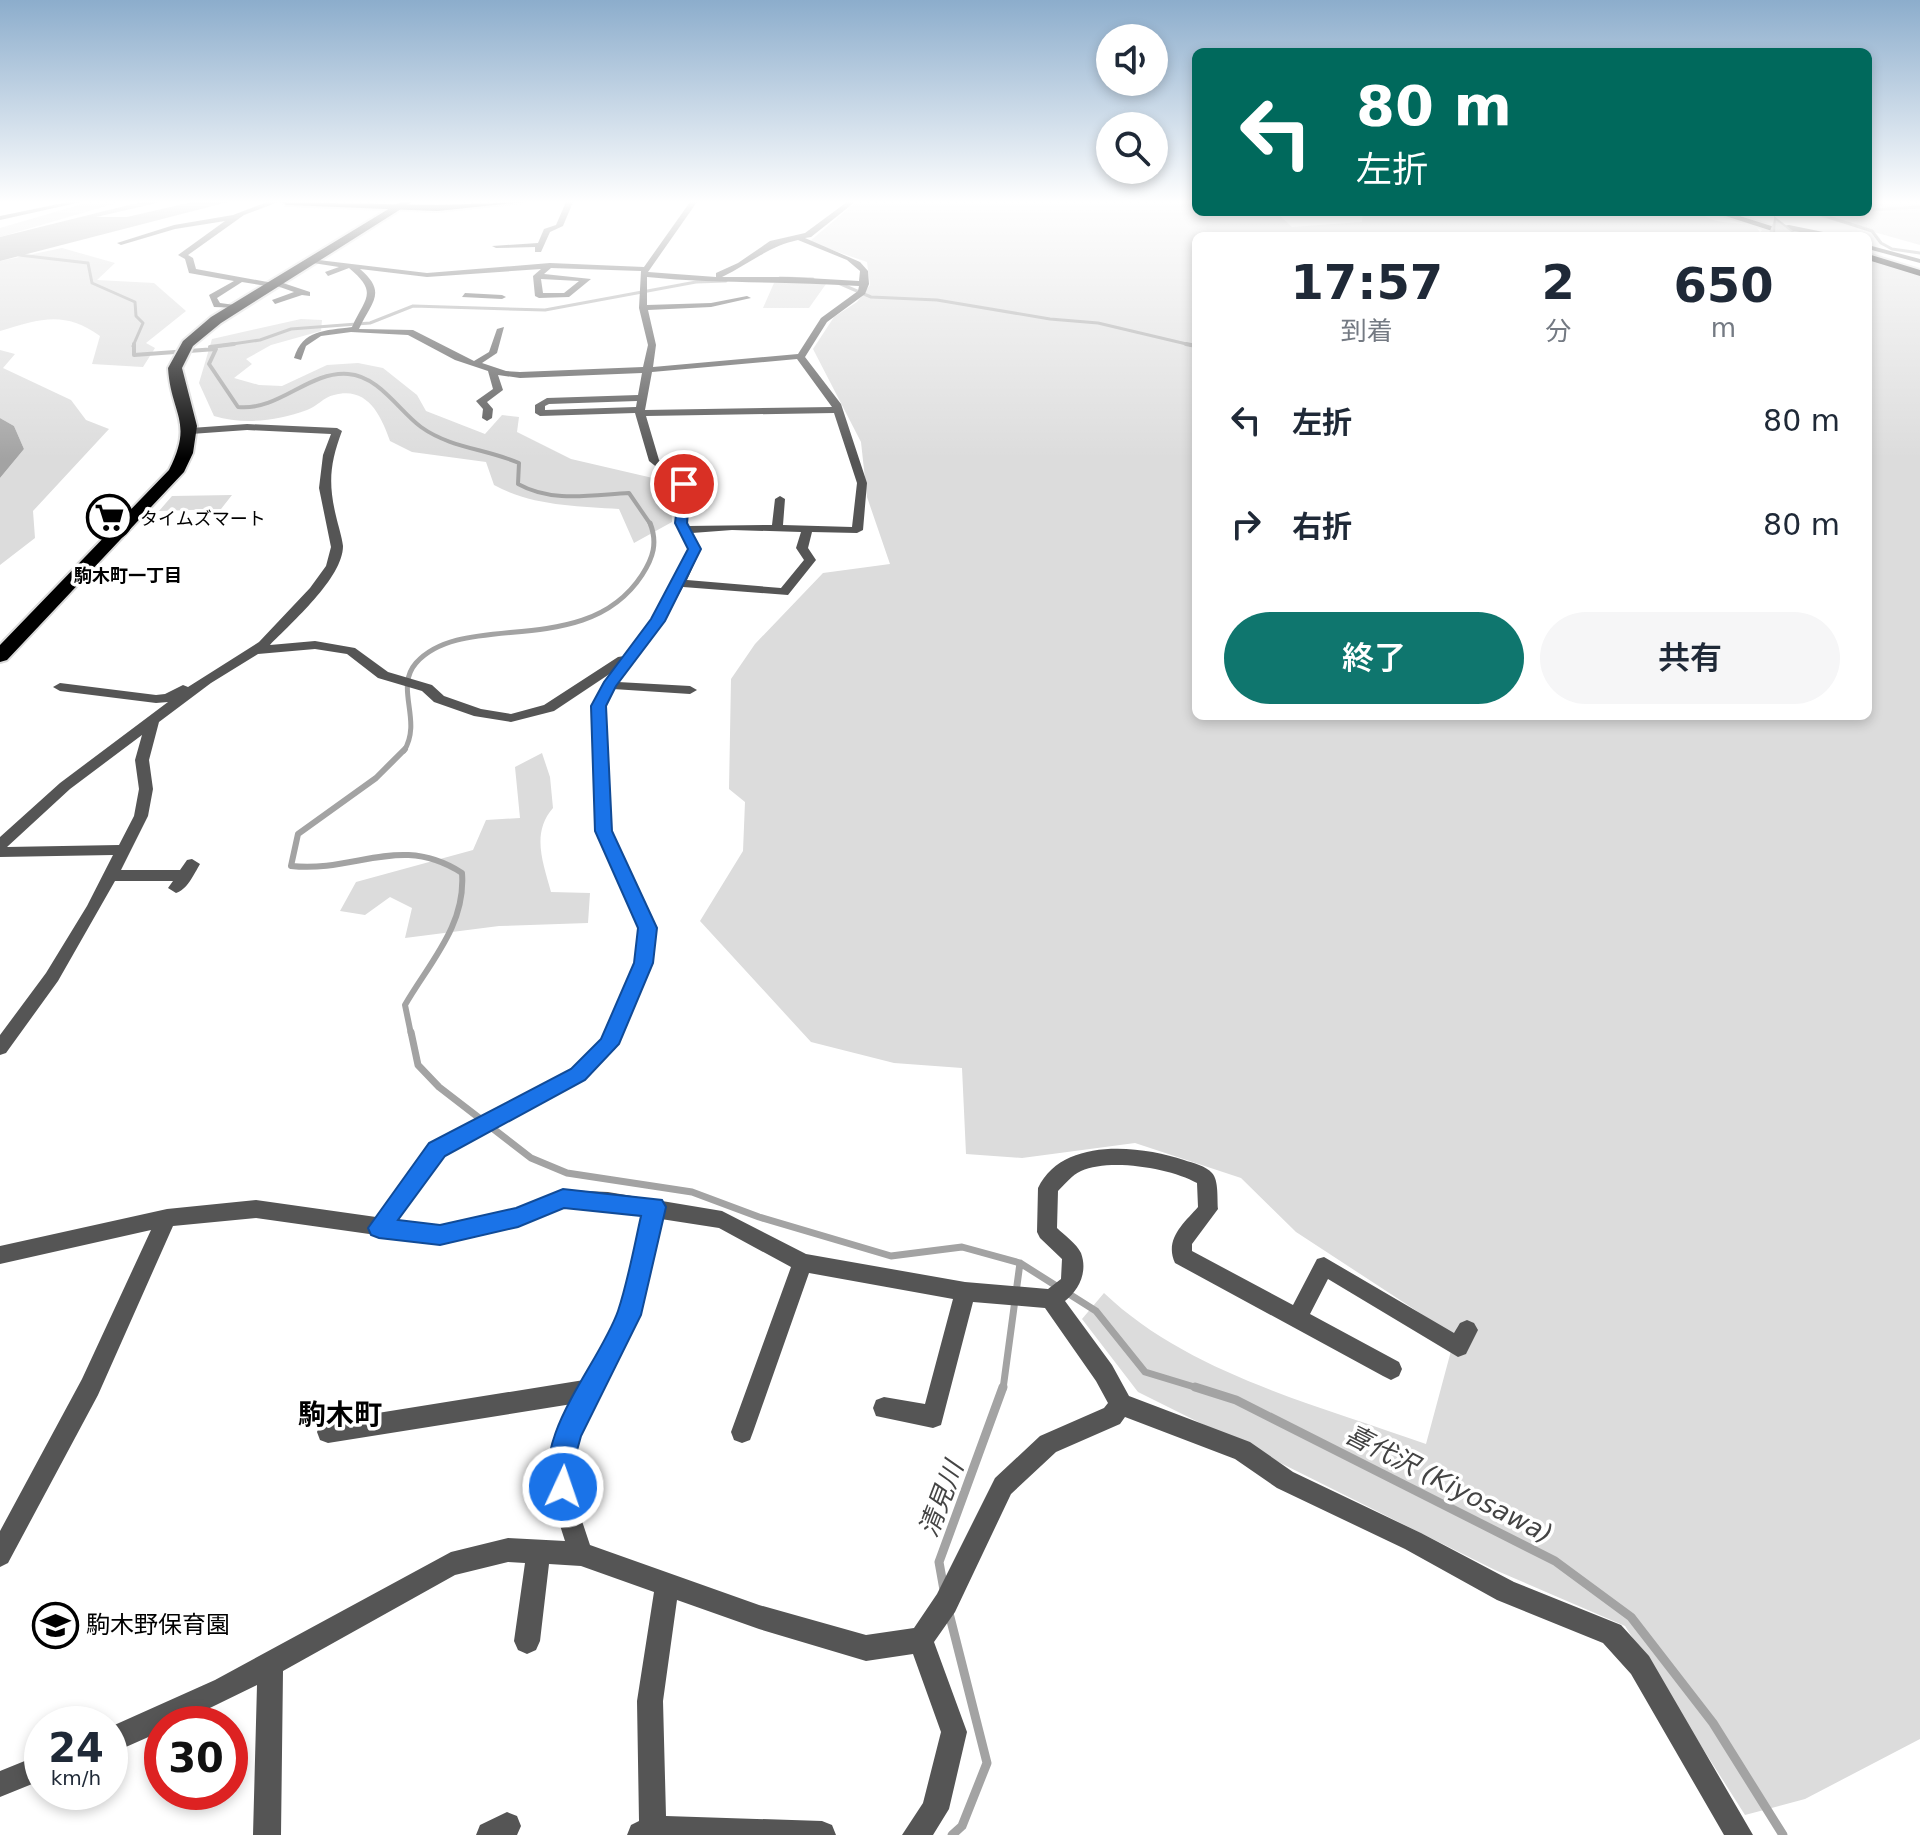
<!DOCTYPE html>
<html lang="ja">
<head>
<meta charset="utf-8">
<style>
  :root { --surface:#fff; --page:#f6f6f7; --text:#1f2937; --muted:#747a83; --accent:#0f766e }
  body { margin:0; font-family:"DejaVu Sans","Noto Sans JP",sans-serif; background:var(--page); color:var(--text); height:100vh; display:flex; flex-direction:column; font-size:30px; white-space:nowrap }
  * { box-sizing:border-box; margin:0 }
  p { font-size:26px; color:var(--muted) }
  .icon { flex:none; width:44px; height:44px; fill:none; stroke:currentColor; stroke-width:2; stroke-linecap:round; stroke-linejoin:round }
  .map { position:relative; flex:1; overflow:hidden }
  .drawer { position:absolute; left:1192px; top:232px; width:680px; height:488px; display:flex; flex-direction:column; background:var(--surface); border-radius:12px; box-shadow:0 4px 12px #0003 }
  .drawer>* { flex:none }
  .guide { position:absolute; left:1192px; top:48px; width:680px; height:168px; border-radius:12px; box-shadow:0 4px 12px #0003; background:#00695c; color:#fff; overflow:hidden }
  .fabs { position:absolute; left:1096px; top:24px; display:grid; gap:16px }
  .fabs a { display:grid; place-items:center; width:72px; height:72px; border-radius:50%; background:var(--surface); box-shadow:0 4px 12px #0003; font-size:40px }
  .speed { position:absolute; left:24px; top:1706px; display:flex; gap:16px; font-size:40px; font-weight:700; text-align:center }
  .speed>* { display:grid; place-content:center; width:104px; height:104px; border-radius:50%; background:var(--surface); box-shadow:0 4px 12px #0003; line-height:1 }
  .speed small { font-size:20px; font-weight:400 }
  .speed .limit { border:12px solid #d22; background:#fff; color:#111 }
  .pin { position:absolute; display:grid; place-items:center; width:68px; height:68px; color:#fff; margin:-34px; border:4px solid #fff; border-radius:50%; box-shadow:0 2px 8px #0007 }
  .me { position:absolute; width:88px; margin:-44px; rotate:3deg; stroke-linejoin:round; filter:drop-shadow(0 0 6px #0008) }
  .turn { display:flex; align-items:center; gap:28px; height:168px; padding:0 32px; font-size:36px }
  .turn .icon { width:104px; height:104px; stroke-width:2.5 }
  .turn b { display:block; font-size:56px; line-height:68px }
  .eta { display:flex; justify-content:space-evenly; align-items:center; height:136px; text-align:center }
  .eta b { font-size:48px; font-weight:600; line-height:56px }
  .action { display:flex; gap:16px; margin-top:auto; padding:16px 32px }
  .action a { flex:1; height:92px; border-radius:48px; background:var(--accent); color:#fff; font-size:32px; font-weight:600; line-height:92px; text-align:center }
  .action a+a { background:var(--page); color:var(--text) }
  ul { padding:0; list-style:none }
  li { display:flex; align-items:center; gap:24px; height:104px; padding:0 32px }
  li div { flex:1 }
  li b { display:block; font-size:30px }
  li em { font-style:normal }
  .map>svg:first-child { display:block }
  .green { fill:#dcdcdc }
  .water { fill:#a3a3a3 }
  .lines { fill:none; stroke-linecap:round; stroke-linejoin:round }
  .stream-far5 { stroke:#a3a3a3; stroke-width:3 }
  .stream-far4 { stroke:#a3a3a3; stroke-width:4 }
  .stream-far3 { stroke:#a3a3a3; stroke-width:5 }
  .stream-far2 { stroke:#a3a3a3; stroke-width:6 }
  .stream-far1 { stroke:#a3a3a3; stroke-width:7 }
  .stream { stroke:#a3a3a3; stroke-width:9 }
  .primary-casing { stroke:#dbdbdb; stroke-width:4 }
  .highway-casing { stroke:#dbdbdb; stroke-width:4 }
  .street { fill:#555; fill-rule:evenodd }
  .primary { fill:#000; fill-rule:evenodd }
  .highway { fill:#000; fill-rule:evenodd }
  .wall { fill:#a9a9a9 }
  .building { fill:#c4c4c4; stroke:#898989; stroke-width:2 }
  .route { fill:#1a73e8; stroke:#114b97; stroke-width:2 }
  .labels { text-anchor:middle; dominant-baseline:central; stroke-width:7; stroke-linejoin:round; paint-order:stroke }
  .far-poi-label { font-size:18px; fill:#000; stroke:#fff; text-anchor:start }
  .far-neighbourhood-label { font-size:18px; font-weight:bold; fill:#000; stroke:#fff }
  .near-poi-label { font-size:24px; fill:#000; stroke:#fff; text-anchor:start }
  .near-water-label { font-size:26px; font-style:italic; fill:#444; stroke:#fff }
  .near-quarter-label { font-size:28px; font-weight:bold; fill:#000; stroke:#fff }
</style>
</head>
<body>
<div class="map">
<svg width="1920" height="1835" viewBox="0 0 1920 1835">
  <rect width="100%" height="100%" fill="#fff"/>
  <!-- green -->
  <path class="green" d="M89 202H120L0 237V228Z
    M856 202H1196V212H1276L1292 227 1362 222 1363 212H1698C1717 226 1735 221 1756 226L1760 233 1764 227 1794 236H1196V716H1868V260L1920 276V1739L1805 1799 1745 1815 1625 1626 1495 1570 1138 1392 1082 1319 1104 1293C1189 1374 1318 1405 1426 1444L1455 1336 1296 1232 1241 1178 1135 1143 1022 1158 966 1154 962 1068 894 1063 811 1042 700 921 743 851 745 802 729 789 731 679 755 644 823 573 890 564 867 497 861 442 813 349 834 317 857 302 870 285 867 262 809 242Z
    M1868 202H1920V245L1803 212H1868Z
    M62 248 115 263 97 280 154 283 186 311 146 343 155 348 143 367 92 364 100 336C64 310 40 319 0 331V261Z
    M800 281 826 284 809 308H763L774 283Z
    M301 319 322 320 321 331 271 345 246 359 252 364 234 378 259 385 282 386 327 365 358 363 383 368 417 395 426 411 485 434 502 415 519 417 517 432 571 459 670 482 672 522 634 543 619 509C577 506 532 506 494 485L486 462 412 452 390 441C381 416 368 386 334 395 324 397 316 407 307 410 277 421 244 425 214 416L199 383 212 339Z
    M0 350 15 354 3 368 71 400 86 420 109 429 33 511 35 538 0 565V478L24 449 14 426 0 418Z
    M232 495 221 509 159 511 172 496Z
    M542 753 550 777 553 808C531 833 543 862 551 892L590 893 588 923 499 926 405 938 412 908 390 897 365 915 340 911 356 882 473 850 486 820 520 818 515 767Z"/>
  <!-- water -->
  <path class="water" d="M141 202H161L96 217H127L192 202H228L0 261V237Z
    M0 418 14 426 24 449 0 478Z"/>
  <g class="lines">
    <!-- stream-far5 -->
    <path class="stream-far5" d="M1868 210 1920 207
      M1813 212 1872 231 1881 243 1892 249 1920 253
      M19 255 88 263 92 283 135 302 136 316 143 323 133 346
      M780 278 813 279
      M836 282 871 297 937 300 1050 319 1098 323 1195 346
      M219 346 260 340 291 329 370 323 413 306 545 310 696 282 726 281"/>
    <!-- stream-far4 -->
    <path class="stream-far4" d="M134 344V355L216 349 209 364 238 407C280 411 308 371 348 374 379 376 399 411 421 427 450 448 487 449 519 463L518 484C552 503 591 495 629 493L651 525
      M1186 344 1196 346
      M210 347 234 344"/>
    <!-- stream-far3 -->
    <path class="stream-far3" d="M404 751C423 720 394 688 416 663 464 609 586 661 642 575 653 558 658 543 650 523"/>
    <!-- stream-far2 -->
    <path class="stream-far2" d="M405 749 376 778 298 834 291 866C357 873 400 833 462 873 466 925 430 962 405 1005L411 1034"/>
    <!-- stream-far1 -->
    <path class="stream-far1" d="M411 1032 418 1065 439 1087 531 1158 567 1173 692 1192 759 1217 891 1256 962 1247 1020 1263 1096 1311 1145 1372 1201 1389
      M1003 1389 1020 1263"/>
    <!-- stream -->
    <path class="stream" d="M1195 1387 1236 1400 1555 1561 1631 1617 1713 1723 1783 1835
      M944 1590 939 1562 1003 1387
      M949 1613 987 1763 962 1826 952 1835"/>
    <defs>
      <path id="primary" d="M282 202 437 205 524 202 437 211 286 205Z
        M1713 212H1727L1803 236H1788Z
        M1868 254 1920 270V276L1868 260Z"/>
      <path id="highway" d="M400 202H412L221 323 193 346 182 368 197 426 193 453 184 472 7 660 0 662V645L169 470C194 421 171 415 168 368L183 341 211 317Z"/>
    </defs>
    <!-- primary casing -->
    <use href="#primary" class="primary-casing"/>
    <!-- highway casing -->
    <use href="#highway" class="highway-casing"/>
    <!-- street -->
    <path class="street" d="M68 202H81L0 220V216Z
      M267 202H278L244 215 188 255 193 258 196 269 273 283 277 281 310 292V296L302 295 275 304 272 300 294 292 277 286 273 287 242 282 217 298 220 303 242 306 241 308 214 307 209 295 234 281 189 273 185 259 178 255 225 221 175 229 121 245 117 243 174 225 233 215Z
      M566 202H573L563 226 550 232 541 252H535V247L496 248 492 246 538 243 544 229 556 225Z
      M690 202H697L648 272 716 277V273L738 263 770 241 805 233 847 202H855L811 237 805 238 860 262 868 271 869 284 865 294 827 322 805 357 841 404 867 483 863 530 857 533 812 532 808 548 816 560 788 595 683 587 664 621 618 682 690 686 697 690 690 694 613 689 605 706 611 831 655 928 651 963 615 1049 584 1079 444 1156 397 1220 440 1226 517 1208 563 1190 608 1192 722 1211 806 1254 965 1282 1048 1289 1061 1279 1062 1259 1040 1238 1037 1232 1038 1188C1062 1137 1140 1145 1184 1160 1193 1163 1206 1166 1212 1173 1219 1180 1217 1200 1218 1209L1192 1244V1251L1293 1305 1317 1259 1324 1257 1454 1333 1460 1323 1467 1320 1474 1323 1478 1330 1466 1354 1458 1357 1328 1279 1310 1314 1399 1362 1402 1369 1399 1376 1391 1380 1383 1376 1175 1263C1164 1239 1184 1223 1198 1207L1197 1183C1170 1168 1110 1158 1081 1171 1072 1175 1065 1184 1058 1191L1057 1228C1064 1235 1077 1244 1081 1253 1088 1272 1079 1290 1065 1301L1112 1365 1129 1396 1250 1442 1293 1472 1421 1533 1514 1582 1621 1625 1649 1656 1753 1835H1724L1631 1674 1603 1643 1497 1600 1405 1549 1277 1488 1235 1459 1125 1417 1120 1424 1056 1452 1011 1494 955 1612 934 1642 967 1732 949 1809 933 1835H902L923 1803 941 1732 913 1654 866 1661 759 1629 677 1600 663 1701 666 1816 822 1821 832 1825 836 1835H627L631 1825 639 1821 637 1701 654 1592 581 1566 549 1564 540 1641 536 1650 527 1654 518 1650 514 1641 525 1563 508 1562 455 1575 283 1671 281 1835H253L257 1685 177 1724H162V1731L110 1754V1727L215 1680 451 1552 508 1538 565 1541C546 1483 543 1459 572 1404L328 1443 320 1440 317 1432 320 1424 328 1421 584 1380 619 1313 642 1215 608 1210 564 1208 518 1226 440 1244 256 1218 173 1226 98 1395 8 1563 0 1567V1531L82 1379 151 1230 0 1264V1246L167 1209 256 1200 376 1217 430 1144 572 1069 602 1040 635 963 639 928 597 831 591 706 611 673 554 711 511 722 474 716 434 702 422 691 378 678 347 654 315 649 258 654 211 683 159 722 149 760 153 789 148 816 121 870H180L187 860 192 859 200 864C194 874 187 890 176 893L168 888 173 881H115L58 981 6 1053 0 1055V1035L46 973 87 906 113 855 0 857V837L60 783 168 702 156 703 60 691 53 687 60 683 156 695 165 694 183 685 188 687 259 642 310 588 326 566 331 547 319 488 323 455 331 434 247 430 191 434 186 431 191 428 247 424 337 428 342 431C330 463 328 483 336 516 338 525 342 537 343 546 343 578 291 623 270 645L315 641 355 648 388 672 432 685 444 696 481 709 511 714 544 705 618 657 624 656C651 622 676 589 689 549L675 523 679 485 649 461 635 413 540 416 535 413V405L547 398 638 395 642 373 520 378 498 375 503 390 487 402 493 409 492 418 487 421 482 418 483 409 476 401 493 389 488 371 455 360 408 335 351 332 321 336 306 346 301 360 294 358C303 329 325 331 352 327 365 298 379 293 349 268L328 276 325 272 339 267 313 263 310 259 427 273 550 263 644 267ZM798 240 847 260 860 271 859 281 790 277H722C749 264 769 246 798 240ZM551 268 641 271 639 308 648 345 643 367 520 372 506 371 482 363 497 353 504 327 497 329 489 352 474 361 413 330 359 329C371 302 388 293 360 269L427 277 541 269 533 276 535 296 539 298 569 297 591 279 544 274ZM647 277C717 284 788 281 859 286L858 291 821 318 798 354 653 367 656 345 648 310 711 307 751 298 747 296 711 303 647 305ZM541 279 579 281 564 293H543ZM797 359 832 407 645 410 652 372ZM637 401 636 407 545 410V406L549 404ZM834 413 857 483 852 527 783 525 785 499 780 496 775 499 772 525 688 526 689 484 659 460 646 416ZM732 530 801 532 796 548 804 560 781 588 687 580 701 549 692 533ZM142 735 135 760 139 789 134 816 119 845 7 847 70 789ZM661 1219 719 1228 791 1267 731 1432 734 1440 742 1443 750 1440 753 1432 809 1273 953 1299 925 1404 884 1397 876 1400 873 1408 876 1416 933 1428 941 1425 973 1302 1045 1308 1096 1381 1108 1403 1104 1408 1040 1436 995 1478 937 1594 914 1628 866 1635 759 1605 590 1545 578 1509 571 1465 579 1435 639 1315Z
      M1789 225 1833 234 1834 236 1766 228Z
      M1868 245 1920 259V263L1868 249Z
      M465 293 502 295 506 297 502 299 462 297Z
      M42 1754V1780L0 1797V1771Z
      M507 1812 517 1816 521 1826 517 1835H476L480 1825Z"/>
    <!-- primary -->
    <use href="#primary" class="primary"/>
    <!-- highway -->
    <use href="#highway" class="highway"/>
  </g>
  <!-- wall -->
  <path class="wall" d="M1775 218 1798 236H1768Z"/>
  <!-- building -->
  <path class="building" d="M1775 218 1798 236H1776L1774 234Z"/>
  <!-- sky -->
  <linearGradient id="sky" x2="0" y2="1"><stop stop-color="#8cadcc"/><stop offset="0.44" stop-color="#fff"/><stop offset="1" stop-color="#fff" stop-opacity="0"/></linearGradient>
  <rect width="1920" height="459" fill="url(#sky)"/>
  <!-- route -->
  <path class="route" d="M680 481 690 484 687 523 701 549 665 621 616 686 606 706 612 831 657 928 653 963 619 1044 585 1080 445 1156 398 1220 440 1225 516 1208 563 1189 662 1200 666 1207 641 1315 581 1436 573 1465 576 1487 572 1497 563 1500 553 1497C529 1438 599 1365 618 1311 628 1281 634 1247 641 1216L564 1208 518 1227 440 1245 379 1238 371 1235 368 1228 429 1143 571 1069 601 1039 634 963 638 928 595 831 591 706 604 682 651 619 688 549 675 523Z"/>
  <!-- icons -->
  <defs>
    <symbol id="supermarket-ring" viewBox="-11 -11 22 22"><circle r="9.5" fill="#fff" stroke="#000" stroke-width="1.5"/><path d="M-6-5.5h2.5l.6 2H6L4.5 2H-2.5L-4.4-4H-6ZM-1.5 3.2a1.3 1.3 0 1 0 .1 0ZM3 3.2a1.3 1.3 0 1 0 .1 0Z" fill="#000"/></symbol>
    <symbol id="school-ring" viewBox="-11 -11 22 22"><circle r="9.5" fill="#fff" stroke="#000" stroke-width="1.5"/><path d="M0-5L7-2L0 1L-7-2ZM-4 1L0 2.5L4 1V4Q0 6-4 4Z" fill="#000"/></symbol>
  </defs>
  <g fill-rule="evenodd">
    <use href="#supermarket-ring" x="84" y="492" width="51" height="51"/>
    <use href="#school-ring" x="30" y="1600" width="51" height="51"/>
  </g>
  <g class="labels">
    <!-- far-poi labels -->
    <g class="far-poi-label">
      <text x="140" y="518">タイムズマート</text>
    </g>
    <!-- far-neighbourhood labels -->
    <g class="far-neighbourhood-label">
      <text x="128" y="575">駒木町一丁目</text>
    </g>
    <!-- near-poi labels -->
    <g class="near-poi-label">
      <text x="86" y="1625">駒木野保育園</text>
    </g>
    <!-- near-water labels -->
    <g class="near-water-label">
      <text transform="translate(1449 1484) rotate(27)">喜代沢 (Kiyosawa)</text>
      <text transform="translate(941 1499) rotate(-69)">清見川</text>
    </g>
    <!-- near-quarter labels -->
    <g class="near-quarter-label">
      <text x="340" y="1414">駒木町</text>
    </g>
  </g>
</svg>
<div class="fabs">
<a><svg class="icon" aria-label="sound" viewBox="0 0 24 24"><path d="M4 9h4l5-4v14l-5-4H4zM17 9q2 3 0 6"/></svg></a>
<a><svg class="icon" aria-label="search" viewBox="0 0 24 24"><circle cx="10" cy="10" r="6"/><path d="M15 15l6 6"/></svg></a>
</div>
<div class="speed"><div>24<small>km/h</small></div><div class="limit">30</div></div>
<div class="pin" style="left:684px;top:484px;background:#d93025"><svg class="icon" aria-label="arrive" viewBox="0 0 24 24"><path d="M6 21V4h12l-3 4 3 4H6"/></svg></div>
<svg class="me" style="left:563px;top:1487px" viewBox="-20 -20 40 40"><circle r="17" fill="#1a73e8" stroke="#fff" stroke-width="3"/><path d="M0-11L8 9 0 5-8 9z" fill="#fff"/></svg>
<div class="guide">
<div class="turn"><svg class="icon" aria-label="left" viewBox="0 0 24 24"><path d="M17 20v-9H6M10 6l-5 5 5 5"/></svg><div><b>80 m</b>左折</div></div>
</div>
<section class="drawer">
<div class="eta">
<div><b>17:57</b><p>到着</p></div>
<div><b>2</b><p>分</p></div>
<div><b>650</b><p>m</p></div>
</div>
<ul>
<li><svg class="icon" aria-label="left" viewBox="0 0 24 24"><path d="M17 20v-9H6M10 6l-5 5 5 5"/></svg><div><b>左折</b></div><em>80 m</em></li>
<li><svg class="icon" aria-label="right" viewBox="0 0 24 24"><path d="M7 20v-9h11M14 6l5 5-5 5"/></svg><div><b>右折</b></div><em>80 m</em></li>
</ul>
<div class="action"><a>終了</a><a>共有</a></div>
</section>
</div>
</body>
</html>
